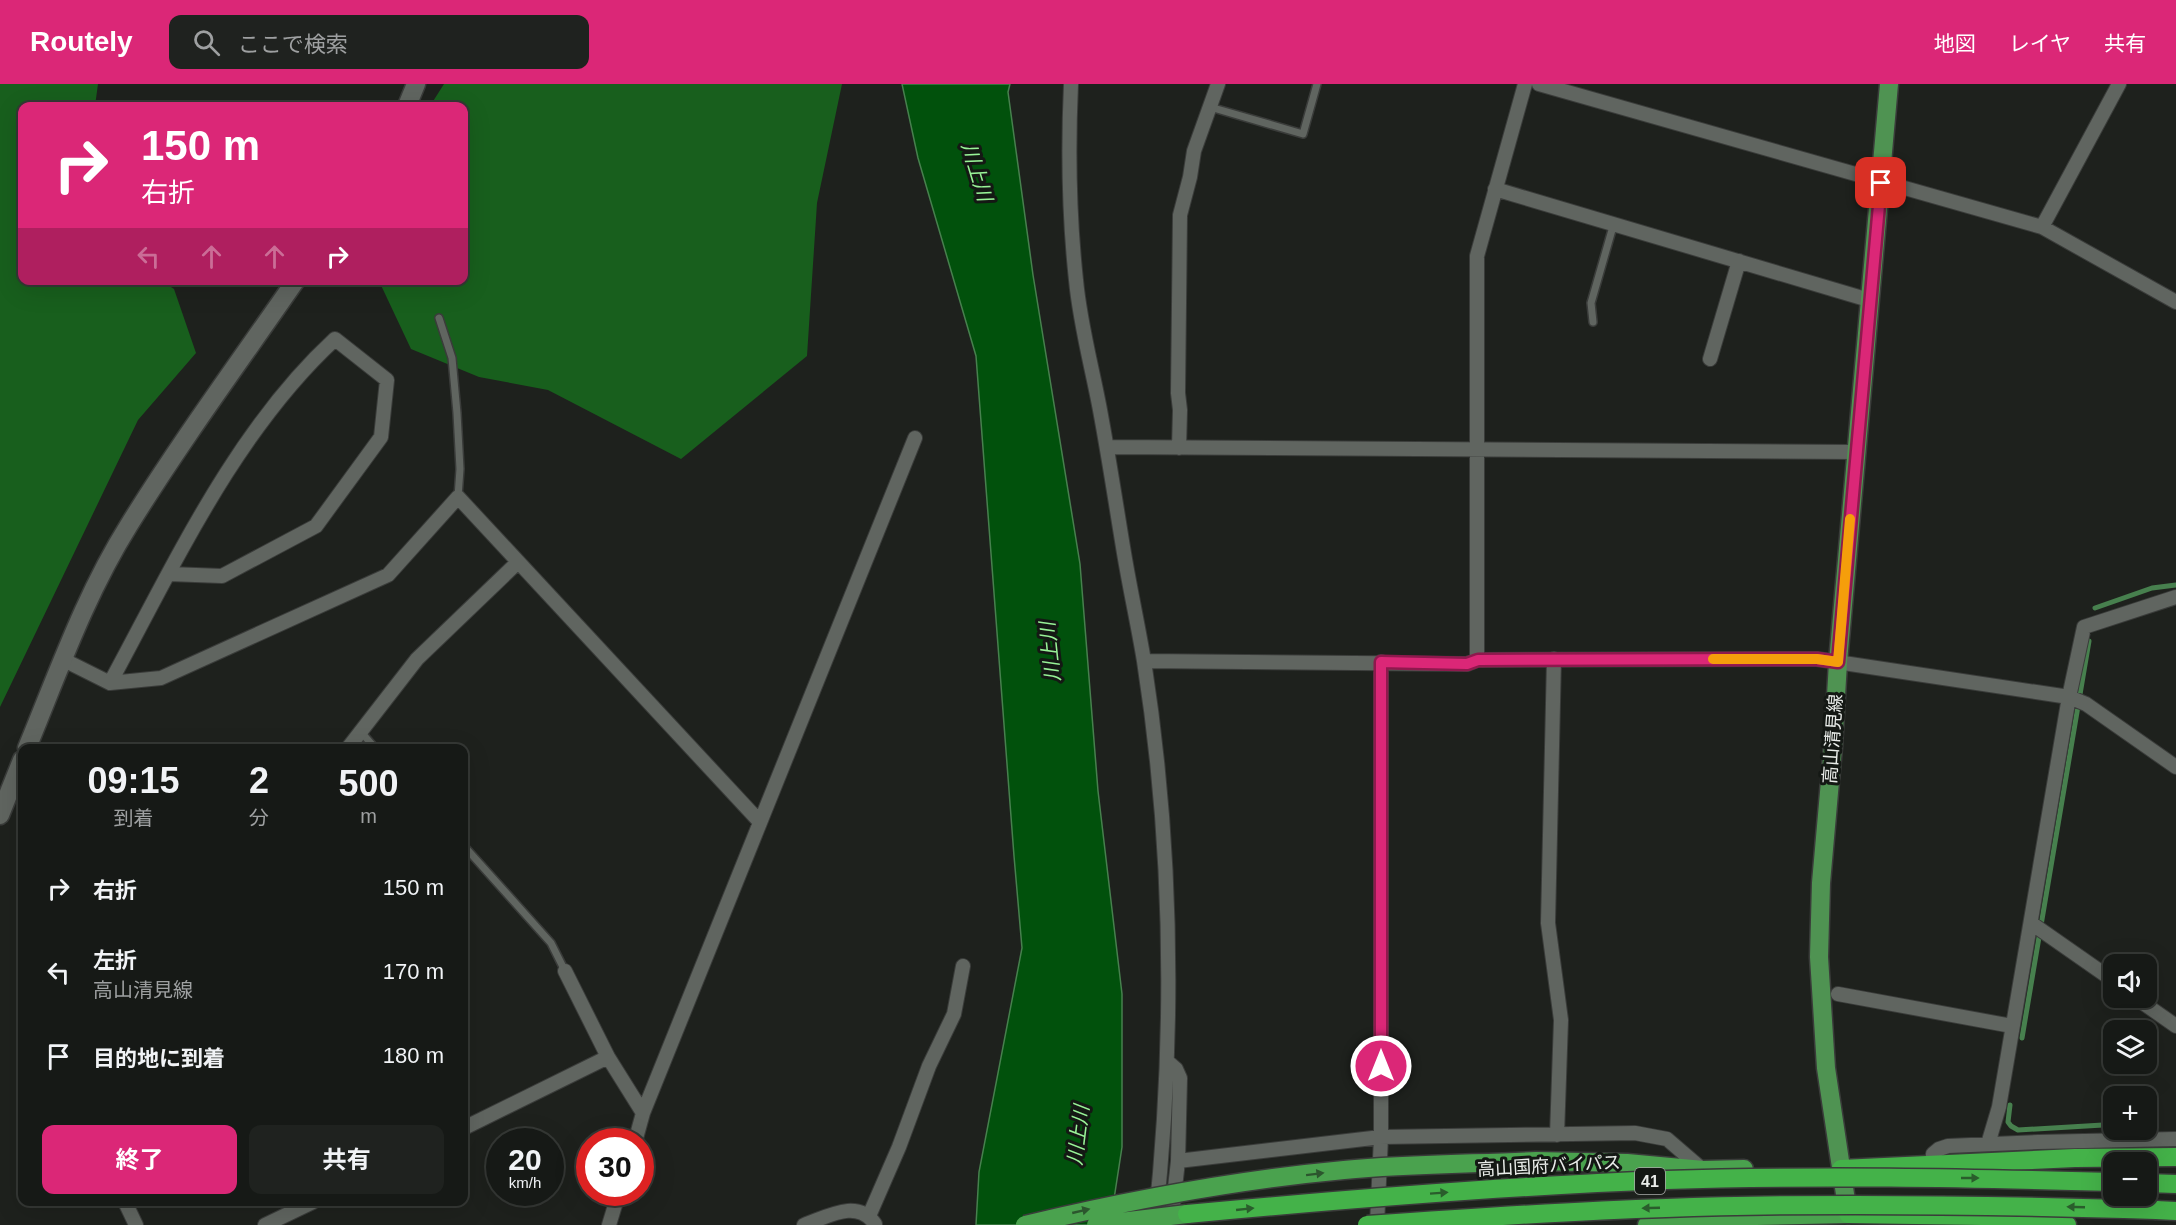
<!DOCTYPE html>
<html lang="ja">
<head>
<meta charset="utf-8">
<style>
  :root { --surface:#161916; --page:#1f221f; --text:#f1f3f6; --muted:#9ea0a1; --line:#353835; --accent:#db2777 }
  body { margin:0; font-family:Arial,"Noto Sans JP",sans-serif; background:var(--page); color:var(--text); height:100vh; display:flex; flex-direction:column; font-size:22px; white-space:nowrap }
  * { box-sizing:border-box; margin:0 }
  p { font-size:20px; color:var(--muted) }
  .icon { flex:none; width:33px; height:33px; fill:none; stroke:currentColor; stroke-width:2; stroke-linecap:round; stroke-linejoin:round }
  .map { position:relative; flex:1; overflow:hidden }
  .drawer { position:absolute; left:18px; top:660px; width:450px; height:462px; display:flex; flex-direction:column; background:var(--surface); border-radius:12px; box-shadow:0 6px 24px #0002,0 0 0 2px var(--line) }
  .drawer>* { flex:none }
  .banner { position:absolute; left:18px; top:18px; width:450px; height:183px; border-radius:12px; box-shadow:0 6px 24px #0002,0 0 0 2px var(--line); background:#db2777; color:#fff; overflow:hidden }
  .tools { position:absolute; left:2103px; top:870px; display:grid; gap:12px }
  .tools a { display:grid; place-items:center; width:54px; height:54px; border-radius:12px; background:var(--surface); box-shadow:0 6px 24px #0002,0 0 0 2px var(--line); font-size:30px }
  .speed { position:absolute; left:486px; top:1044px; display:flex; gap:12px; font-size:30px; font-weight:700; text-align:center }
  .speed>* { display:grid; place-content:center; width:78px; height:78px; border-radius:50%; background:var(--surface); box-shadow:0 6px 24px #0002,0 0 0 2px var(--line); line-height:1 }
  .speed small { font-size:15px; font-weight:400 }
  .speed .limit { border:9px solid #d22; background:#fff; color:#111 }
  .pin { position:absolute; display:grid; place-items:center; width:51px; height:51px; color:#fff; margin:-26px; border-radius:12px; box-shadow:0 3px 9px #0006 }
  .me { position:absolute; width:66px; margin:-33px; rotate:0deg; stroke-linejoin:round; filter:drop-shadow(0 0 4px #0008) }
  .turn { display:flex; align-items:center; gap:21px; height:126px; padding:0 24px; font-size:27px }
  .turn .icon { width:78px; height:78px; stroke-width:2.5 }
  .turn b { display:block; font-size:42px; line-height:51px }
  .lanes { display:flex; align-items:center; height:57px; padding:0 24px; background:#0003; justify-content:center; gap:30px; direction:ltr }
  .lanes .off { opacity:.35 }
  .eta { display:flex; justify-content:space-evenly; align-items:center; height:102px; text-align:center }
  .eta b { font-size:36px; font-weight:700; line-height:42px }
  .button { display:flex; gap:12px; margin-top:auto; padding:12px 24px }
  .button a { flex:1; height:69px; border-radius:12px; background:var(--accent); color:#fff; font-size:24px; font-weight:700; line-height:69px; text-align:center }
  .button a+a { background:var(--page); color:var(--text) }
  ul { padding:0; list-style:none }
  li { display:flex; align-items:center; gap:18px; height:84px; padding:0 24px }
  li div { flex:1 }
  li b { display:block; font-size:22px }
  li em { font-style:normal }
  header { display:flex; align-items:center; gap:36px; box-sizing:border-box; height:84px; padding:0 30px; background:var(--accent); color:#fff }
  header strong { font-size:28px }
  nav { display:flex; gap:33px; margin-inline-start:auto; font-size:21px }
  .search { width:420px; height:54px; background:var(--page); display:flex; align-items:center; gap:15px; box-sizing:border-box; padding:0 21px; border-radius:12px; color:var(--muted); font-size:22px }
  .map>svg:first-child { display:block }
  .forest { fill:#185f1d }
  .water { fill:#01510c; stroke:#47804e; stroke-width:1.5 }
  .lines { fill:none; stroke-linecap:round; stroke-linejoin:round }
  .stream { stroke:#47804e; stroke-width:5 }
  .service-casing { stroke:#3a3c3a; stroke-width:10 }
  .minor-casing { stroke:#3a3c3a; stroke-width:16 }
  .tertiary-casing { stroke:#3a3c3a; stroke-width:21 }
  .primary-casing { stroke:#3a3c3a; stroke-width:21 }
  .trunk-casing { stroke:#3a3c3a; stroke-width:21 }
  .motorway-casing { stroke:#3a3c3a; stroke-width:21 }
  .service { stroke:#606560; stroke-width:7 }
  .minor { stroke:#606560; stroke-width:14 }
  .tertiary { stroke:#606560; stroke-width:18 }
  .primary { stroke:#4f9352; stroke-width:18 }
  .trunk { stroke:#4aa24e; stroke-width:18 }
  .motorway { stroke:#44b249; stroke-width:18 }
  .trunk-bridge-casing { stroke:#3a3c3a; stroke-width:21; stroke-linecap:butt }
  .motorway-bridge-casing { stroke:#3a3c3a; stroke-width:21; stroke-linecap:butt }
  .trunk-bridge { stroke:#4aa24e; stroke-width:18 }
  .motorway-bridge { stroke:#44b249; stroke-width:18 }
  .oneway { fill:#2c562e }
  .oneway2 { fill:#2a5d2c }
  .route-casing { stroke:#8e194d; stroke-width:15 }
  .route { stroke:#db2777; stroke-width:10 }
  .slow { stroke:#f59e0b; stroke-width:10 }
  .labels { text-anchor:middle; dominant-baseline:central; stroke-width:6; stroke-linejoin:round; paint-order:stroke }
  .shield { fill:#141814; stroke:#a9aca9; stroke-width:1.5 }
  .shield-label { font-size:16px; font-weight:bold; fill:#e9ece9 }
  .street-label { font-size:18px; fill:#e9ece9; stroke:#141814 }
  .water-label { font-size:20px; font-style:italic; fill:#98f397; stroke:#141814 }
</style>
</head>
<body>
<header>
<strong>Routely</strong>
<div class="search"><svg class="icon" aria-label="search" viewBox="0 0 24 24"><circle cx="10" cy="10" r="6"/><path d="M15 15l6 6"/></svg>ここで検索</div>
<nav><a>地図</a><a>レイヤ</a><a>共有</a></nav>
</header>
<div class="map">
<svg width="2176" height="1141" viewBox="0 0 2176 1141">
  <rect width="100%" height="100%" fill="#1e211d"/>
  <!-- forest -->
  <path class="forest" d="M0 0H98L95 22H22V196L162 197 174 205 196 269 138 336 0 623Z
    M444 0H842L817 119 807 272 681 375 548 306 479 293 411 265 379 197 464 196V22H430Z"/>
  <!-- water -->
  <path class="water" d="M902 0H1010L1008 8 1033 191 1080 480 1098 707 1122 910V1063L1110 1141H976L979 1088 1022 864 1014 772 976 272 918 74Z"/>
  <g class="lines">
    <!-- stream -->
    <path class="stream" d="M2095 524 2152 504 2176 501
      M2022 954 2089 557
      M2010 1021 2008 1038 2011 1042 2018 1046 2103 1041"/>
    <defs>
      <path id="service" d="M1210 23 1303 50 1317 0
        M439 234 452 274 457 329 460 385 458 413
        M1593 238 1591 219 1614 139
        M361 648 375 664
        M464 762 551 859 565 887"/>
      <path id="minor" d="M1071 0C1068 65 1069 131 1076 196 1080 240 1092 283 1100 326 1109 374 1116 421 1124 469 1130 505 1138 541 1144 577 1173 763 1175 954 1155 1141
        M1539 0 2042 143 2176 218
        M1495 105 1869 216
        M2042 143 2119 0
        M1710 275 1739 177
        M1107 363 1856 368
        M1179 364 1180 326 1178 309 1180 131 1190 93 1194 67 1218 0
        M62 575 110 599 161 594 388 491 458 413 759 737
        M1554 575 1548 839 1561 936 1557 1051
        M1477 576V172L1525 0
        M1144 577 1467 580 1477 576 1817 575 2069 613 2086 620 2176 683
        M110 599C174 481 235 347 335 255L387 296 381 353 316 442 222 492 169 490
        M348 664 417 575 518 478
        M2031 839 2114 897
        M565 887 608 973 643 1029
        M1838 910 2012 942
        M2136 914 2176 942
        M1168 978 1176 985 1180 994 1178 1077
        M464 1044 608 973
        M635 1058 643 1029 915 354
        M1988 1060 1999 1023 2069 613 2084 543 2176 513
        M1932 1082 1933 1070 1939 1065 1948 1062 2038 1058 2176 1055
        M125 1118 136 1141
        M869 1132 899 1063 929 982 954 930 963 882
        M1171 1139 1178 1077 1381 1053 1635 1049 1667 1055 1703 1086
        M265 1141 313 1118
        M609 1141 619 1108
        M804 1141C827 1133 857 1114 875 1140
        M1377 1141 1381 1053V578"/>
      <path id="tertiary" d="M407 22 416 0
        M27 664C58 589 85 511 129 441 181 357 240 277 296 196
        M0 731 22 676"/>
      <path id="primary" d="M1848 1130 1826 984 1819 873 1821 799 1833 663 1838 578 1889 0"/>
      <path id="trunk" d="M1536 1077 1627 1079 1703 1086 1744 1085
        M1647 1141 1710 1133 1848 1130"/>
      <path id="motorway" d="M1841 1085 2075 1074 2176 1073
        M2146 1099 2176 1100
        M2156 1126 2176 1127
        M1848 1130 1983 1132 2067 1141"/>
    </defs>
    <!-- service casing -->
    <use href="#service" class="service-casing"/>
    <!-- minor casing -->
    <use href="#minor" class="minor-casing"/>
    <!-- tertiary casing -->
    <use href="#tertiary" class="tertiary-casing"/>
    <!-- primary casing -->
    <use href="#primary" class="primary-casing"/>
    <!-- trunk casing -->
    <use href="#trunk" class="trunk-casing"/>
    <!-- motorway casing -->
    <use href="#motorway" class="motorway-casing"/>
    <!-- service -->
    <use href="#service" class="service"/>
    <!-- minor -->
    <use href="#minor" class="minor"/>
    <!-- tertiary -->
    <use href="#tertiary" class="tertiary"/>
    <!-- primary -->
    <use href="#primary" class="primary"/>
    <!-- trunk -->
    <use href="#trunk" class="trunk"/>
    <!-- motorway -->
    <use href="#motorway" class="motorway"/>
    <defs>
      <path id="trunk-bridge" d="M1025 1141C1130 1116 1236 1096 1344 1086 1408 1080 1472 1080 1536 1077
        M1096 1141 1187 1130"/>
      <path id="motorway-bridge" d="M1187 1130C1346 1115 1506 1102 1666 1096 1815 1091 1964 1094 2114 1098
        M1367 1141C1466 1134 1566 1127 1666 1124 1829 1118 1993 1121 2156 1126"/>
    </defs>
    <!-- trunk-bridge casing -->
    <use href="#trunk-bridge" class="trunk-bridge-casing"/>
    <!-- motorway-bridge casing -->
    <use href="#motorway-bridge" class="motorway-bridge-casing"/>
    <!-- trunk-bridge -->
    <use href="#trunk-bridge" class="trunk-bridge"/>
    <!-- motorway-bridge -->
    <use href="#motorway-bridge" class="motorway-bridge"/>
  </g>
  <!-- one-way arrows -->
  <defs><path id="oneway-solid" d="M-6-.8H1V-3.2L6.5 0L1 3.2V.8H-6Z" transform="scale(1.5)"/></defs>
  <g class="oneway">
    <use href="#oneway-solid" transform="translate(1315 1090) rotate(-7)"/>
    <use href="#oneway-solid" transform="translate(1081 1127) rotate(-13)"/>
  </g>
  <g class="oneway2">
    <use href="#oneway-solid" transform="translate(1970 1094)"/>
    <use href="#oneway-solid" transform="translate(1439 1109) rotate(-4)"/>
    <use href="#oneway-solid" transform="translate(2076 1123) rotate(-178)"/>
    <use href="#oneway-solid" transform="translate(1651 1124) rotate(178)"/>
    <use href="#oneway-solid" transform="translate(1245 1125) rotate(-6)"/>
  </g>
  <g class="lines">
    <defs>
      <path id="route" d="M1381 982V578L1467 580 1478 576 1817 575 1838 578 1881 99"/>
    </defs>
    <!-- route casing -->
    <use href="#route" class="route-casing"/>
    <!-- route -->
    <use href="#route" class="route"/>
    <!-- slow -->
    <path class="slow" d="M1713 575H1817L1838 578 1850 435"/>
  </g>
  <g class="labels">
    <!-- shield labels -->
    <rect class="shield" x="1635" y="1084" width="30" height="26" rx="4.5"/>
    <g class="shield-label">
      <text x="1650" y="1097">41</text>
    </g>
    <!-- street labels -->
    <g class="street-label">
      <text transform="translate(1833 655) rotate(-86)">高山清見線</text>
      <text transform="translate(1549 1082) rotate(-3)">高山国府バイパス</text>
    </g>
    <!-- water labels -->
    <g class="water-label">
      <text transform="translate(977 88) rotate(73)">川上川</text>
      <text transform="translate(1050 568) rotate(-96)">川上川</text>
      <text transform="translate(1078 1051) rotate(-83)">川上川</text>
    </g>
  </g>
</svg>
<div class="tools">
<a><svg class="icon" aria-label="sound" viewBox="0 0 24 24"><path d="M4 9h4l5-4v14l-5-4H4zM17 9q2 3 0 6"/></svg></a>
<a><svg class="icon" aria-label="layers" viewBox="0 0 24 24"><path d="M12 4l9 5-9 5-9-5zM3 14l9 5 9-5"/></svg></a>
<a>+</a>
<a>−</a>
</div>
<div class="speed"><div>20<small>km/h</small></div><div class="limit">30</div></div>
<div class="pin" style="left:1881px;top:99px;background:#d93025"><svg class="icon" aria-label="arrive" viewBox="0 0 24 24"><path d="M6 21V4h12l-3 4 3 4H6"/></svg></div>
<svg class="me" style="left:1381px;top:982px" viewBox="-20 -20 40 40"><circle r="17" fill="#db2777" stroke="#fff" stroke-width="3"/><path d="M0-11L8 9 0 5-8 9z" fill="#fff"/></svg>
<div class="banner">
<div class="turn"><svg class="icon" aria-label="right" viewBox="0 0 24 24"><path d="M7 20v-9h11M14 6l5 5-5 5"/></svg><div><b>150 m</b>右折</div></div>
<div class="lanes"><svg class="icon off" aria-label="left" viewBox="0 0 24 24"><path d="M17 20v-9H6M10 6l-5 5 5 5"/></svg><svg class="icon off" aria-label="ahead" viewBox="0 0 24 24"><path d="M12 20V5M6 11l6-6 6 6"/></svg><svg class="icon off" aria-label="ahead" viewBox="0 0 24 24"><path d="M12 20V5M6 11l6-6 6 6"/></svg><svg class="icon" aria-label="right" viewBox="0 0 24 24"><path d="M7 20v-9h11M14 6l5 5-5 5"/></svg></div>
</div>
<section class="drawer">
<div class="eta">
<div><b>09:15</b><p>到着</p></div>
<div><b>2</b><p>分</p></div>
<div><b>500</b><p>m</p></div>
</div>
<ul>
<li><svg class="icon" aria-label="right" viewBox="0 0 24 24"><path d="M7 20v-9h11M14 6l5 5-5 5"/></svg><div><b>右折</b></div><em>150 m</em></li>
<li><svg class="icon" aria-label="left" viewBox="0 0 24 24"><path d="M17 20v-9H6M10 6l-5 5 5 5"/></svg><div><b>左折</b><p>高山清見線</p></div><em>170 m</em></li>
<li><svg class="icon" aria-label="arrive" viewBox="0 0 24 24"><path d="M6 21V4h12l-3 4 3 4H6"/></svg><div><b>目的地に到着</b></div><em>180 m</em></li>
</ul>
<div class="button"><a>終了</a><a>共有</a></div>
</section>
</div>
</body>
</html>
